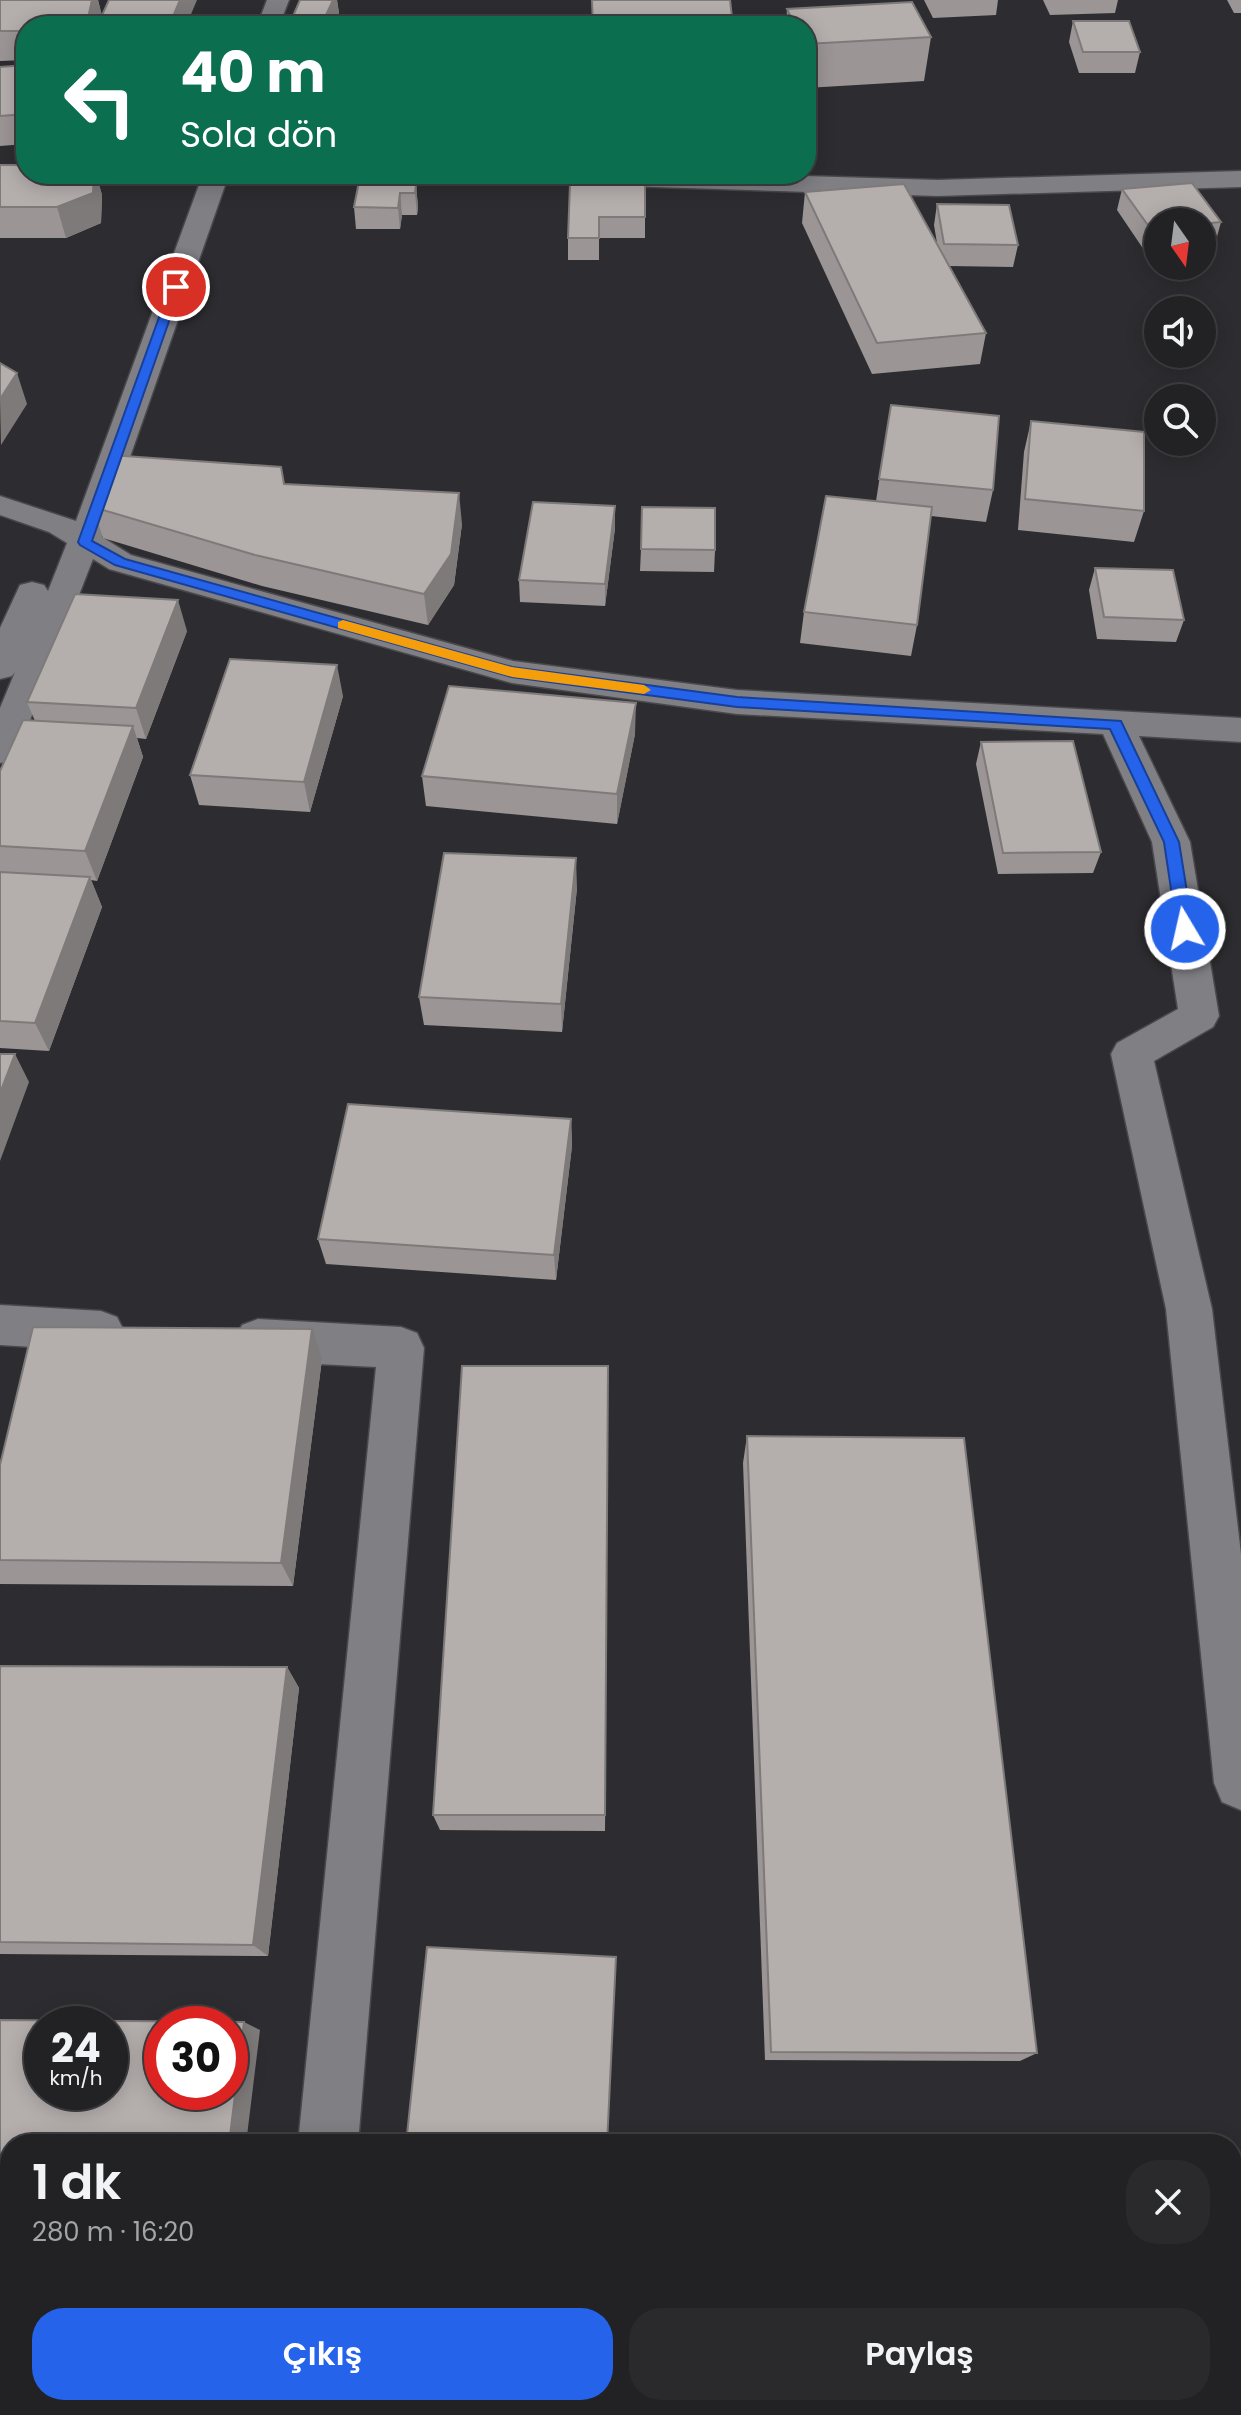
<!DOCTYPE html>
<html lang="tr">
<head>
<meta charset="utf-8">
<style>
  :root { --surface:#222225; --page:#2a2a2d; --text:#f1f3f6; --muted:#a2a4a7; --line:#3f3f42; --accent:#2563eb }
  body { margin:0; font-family:Poppins,sans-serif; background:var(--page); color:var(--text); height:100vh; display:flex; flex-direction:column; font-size:30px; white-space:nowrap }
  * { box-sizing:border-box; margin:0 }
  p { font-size:26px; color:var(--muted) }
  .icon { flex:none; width:44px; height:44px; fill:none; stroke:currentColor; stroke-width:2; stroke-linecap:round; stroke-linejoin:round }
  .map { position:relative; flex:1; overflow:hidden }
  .sheet { position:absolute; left:0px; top:2134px; width:1242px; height:282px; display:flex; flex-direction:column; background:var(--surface); border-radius:32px 32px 0 0; box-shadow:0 4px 20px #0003,0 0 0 2px var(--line) }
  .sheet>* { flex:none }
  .top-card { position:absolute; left:16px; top:16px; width:800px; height:168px; border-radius:32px; box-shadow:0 4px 20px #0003,0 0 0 2px var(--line); background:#0b6e4f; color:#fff; overflow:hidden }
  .needle { width:52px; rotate:166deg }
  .tools { position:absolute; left:1144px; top:208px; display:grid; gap:16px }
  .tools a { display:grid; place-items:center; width:72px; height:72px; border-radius:50%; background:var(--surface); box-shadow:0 4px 20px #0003,0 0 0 2px var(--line); font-size:40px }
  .speed { position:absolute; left:24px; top:2006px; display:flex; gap:16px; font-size:40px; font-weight:700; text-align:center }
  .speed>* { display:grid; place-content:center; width:104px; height:104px; border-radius:50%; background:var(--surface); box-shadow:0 4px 20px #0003,0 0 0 2px var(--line); line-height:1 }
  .speed small { font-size:20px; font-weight:400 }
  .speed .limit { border:12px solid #d22; background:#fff; color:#111 }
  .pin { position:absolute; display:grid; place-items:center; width:68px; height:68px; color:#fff; margin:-34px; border:4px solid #fff; border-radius:50%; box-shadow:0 2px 8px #0007 }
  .me { position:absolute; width:88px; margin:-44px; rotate:351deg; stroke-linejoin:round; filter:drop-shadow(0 0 6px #0008) }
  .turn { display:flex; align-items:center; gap:28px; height:168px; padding:0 32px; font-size:36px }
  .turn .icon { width:104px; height:104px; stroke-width:2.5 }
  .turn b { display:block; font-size:56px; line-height:68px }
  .round { display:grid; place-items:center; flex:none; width:84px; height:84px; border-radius:32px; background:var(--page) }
  .overview { display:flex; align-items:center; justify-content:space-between; height:136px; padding:0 32px }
  h1 { font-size:48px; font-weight:600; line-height:60px }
  .action { display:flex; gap:16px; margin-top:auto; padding:16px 32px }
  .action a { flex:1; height:92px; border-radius:32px; background:var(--accent); color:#fff; font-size:32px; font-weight:600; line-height:92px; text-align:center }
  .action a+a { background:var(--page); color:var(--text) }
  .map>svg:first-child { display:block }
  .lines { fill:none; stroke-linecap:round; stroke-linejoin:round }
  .minor-casing { stroke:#49494d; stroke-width:3 }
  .minor { fill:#7f7f84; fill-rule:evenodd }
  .wall { fill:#9b9695 }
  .shaded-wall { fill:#7e7a79 }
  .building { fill:#b4aead; stroke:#7e7a79; stroke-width:2; fill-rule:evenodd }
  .route { fill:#2563eb; stroke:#184099; stroke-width:2 }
  .slow { fill:#f59e0b }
</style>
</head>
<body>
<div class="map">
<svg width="1241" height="2415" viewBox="0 0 1241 2415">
  <rect width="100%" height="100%" fill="#2d2d31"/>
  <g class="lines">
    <defs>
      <path id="minor" d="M267 0H289L279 26H257Z
        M1241 171V187L938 196 498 182 489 179 485 174H738L938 180Z
        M203 174H229L102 537 131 555 513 661 737 690 1241 718V742L1139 736 1190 842 1219 1016 1213 1027 1154 1061 1212 1309 1241 1554V1810L1222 1802 1214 1783 1166 1309 1111 1054 1117 1043 1178 1009 1152 842 1103 734 737 714 512 683 109 569 93 559 18 751 13 760 0 763V708L15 672 12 676 0 679V628L20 585 32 582 44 585 48 591 67 543 49 532 0 515V496L76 521Z
        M0 1305 101 1311 117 1317 124 1331 117 1345 101 1351 0 1345Z
        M258 1319 401 1327 417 1333 424 1348 358 2144H298L376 1367 258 1361 242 1355 235 1340 242 1325Z
        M270 2406H336V2415H270Z"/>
    </defs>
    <!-- minor casing -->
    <use href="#minor" class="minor-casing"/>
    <!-- minor -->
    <use href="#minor" class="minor"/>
  </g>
  <!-- wall -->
  <path class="wall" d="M0 0H98L102 16 186 26H26V60L0 61Z
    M300 0H337L339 13 333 26H290V23Z
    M924 0H998L996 15 933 18Z
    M1043 0H1118L1115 13 1050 15Z
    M1227 0H1241V13H1234Z
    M787 9 931 37 924 81 806 88V26H786Z
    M1073 21 1140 52 1135 73H1079L1069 42Z
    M26 65V144L0 146V67Z
    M0 165 26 174H96L102 195 101 223 66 238H0Z
    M399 177 400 185H416L418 207 417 215H402L400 229H356L354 207Z
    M645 184V238H599V260H568V238Z
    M1122 189 1221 222 1215 244 1202 245V222H1158V249L1144 250 1117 210Z
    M805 192 937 243 934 225 937 204 1018 245 1013 267 949 266 986 333 980 364 872 374 802 223Z
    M891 405 993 490 986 522 931 516 917 625 911 656 800 643 804 612 876 501Z
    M1031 421 1144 511 1134 542 1018 530 1024 452Z
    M284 484 462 524 454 585 428 625 262 586 103 538 93 507Z
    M615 506V528L605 606 520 602 519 580Z
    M641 549 715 550 714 572 640 571Z
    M1095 568 1184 620 1176 642 1097 639 1089 590Z
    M187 631 146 739 137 738 143 757 97 881 91 880 102 907 49 1051 0 1048V771L35 721 27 702Z
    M343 696 310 812 199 805 190 775Z
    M635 734 617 824 426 806 422 776Z
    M981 742 1101 852 1093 873 998 874 976 764Z
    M577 888 562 1032 424 1025 419 997Z
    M571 1119 572 1146 556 1280 326 1264 318 1239Z
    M322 1359 293 1586 0 1584V1465Z
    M608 1394 605 1831 440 1830 433 1815Z
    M747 1436 1037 2053 1020 2061 765 2060 743 1463Z
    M0 1666 287 1667 299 1688 268 1956 0 1954Z
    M1232 2366 1241 2368V2415H995L994 2406H1232Z"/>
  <!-- shaded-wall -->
  <path class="shaded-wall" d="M92 0H98L102 16 100 26H74Z
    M180 0H197L186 26H169Z
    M333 0H337L339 13 333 26H323Z
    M94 174H96L102 195 101 223 66 238 57 207Z
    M399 177 402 215 400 229 398 208Z
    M416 185 418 207 417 215 415 193Z
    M17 373 27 404 1 445 0 399Z
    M459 493 462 524 454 585 428 625 424 594Z
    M615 506V528L605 606V584Z
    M178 600 187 631 146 739 136 708Z
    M337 665 343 696 310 812 304 782Z
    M636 703 635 734 617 824V794Z
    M133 726 143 757 97 881 85 851Z
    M576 858 577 888 562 1032 561 1004Z
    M90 877 102 907 49 1051 35 1023Z
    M15 1054 29 1082 0 1161V1093Z
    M571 1119 572 1146 556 1280 554 1255Z
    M312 1329 322 1359 293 1586 281 1563Z
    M608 1366V1394L605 1831V1815Z
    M287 1667 299 1688 268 1956 253 1945Z
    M244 2022 260 2030 246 2144H229Z
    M196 2406H215L214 2415H195Z"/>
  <!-- building -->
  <path class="building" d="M0 0H92L88 18 74 26H26V31H0Z
    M109 0H180L169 26H97Z
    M300 0H333L322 24 290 23Z
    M592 0H730L733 26H593Z
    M912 2 931 37 806 44V26H795L787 9Z
    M1073 21H1129L1140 52H1083Z
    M26 65V114L0 116V67Z
    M0 165H26V174H94L93 193 57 207H0Z
    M360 176 399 177 398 185H416L415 193H400L398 208 354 207Z
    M1192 183 1221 222 1202 224V222H1158V227L1150 228 1122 189Z
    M570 184H645V217H599V238H568Z
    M904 184 986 333 877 343 805 192Z
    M937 204 1009 205 1018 245 944 244Z
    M0 363 17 373 0 399Z
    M891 405 999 416 993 490 879 479Z
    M1031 421 1144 432V511L1025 499Z
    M110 455 281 467 284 484 459 493 451 554 424 594 255 555 93 507Z
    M826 496 932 507 917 625 804 612Z
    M533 502 615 506 605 584 519 580Z
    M642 507 715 508V550L641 549Z
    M1095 568 1173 570 1184 620 1104 617Z
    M75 594 178 600 136 708 27 702Z
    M230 659 337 665 304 782 190 775Z
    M449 686 636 703 617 794 422 776Z
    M23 720 133 726 85 851 0 846V771Z
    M1073 741 1101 852 1003 853 981 742Z
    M444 853 576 858 561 1004 419 997Z
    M0 872 90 877 35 1023 0 1021Z
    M0 1054H15L0 1093Z
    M348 1104 571 1119 554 1255 318 1239Z
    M33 1327 312 1329 281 1563 0 1560V1465Z
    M462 1366H608L605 1815H433Z
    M747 1436 964 1438 1037 2053 771 2052Z
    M0 1666 287 1667 253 1945 0 1942Z
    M427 1947 616 1957 607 2144H406Z
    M0 2020 244 2022 229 2144H10V2406H196L195 2415H0ZM42 2024H110V2092H42ZM162 2024H230V2092H162Z
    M1232 2369H1241V2415H1009L1008 2406H1232Z"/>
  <!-- route -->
  <path class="route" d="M176 284 181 287 92 541 125 559 512 667 737 697 1121 721 1179 842 1193 929 1191 933H1180L1177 929 1164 842 1110 729 737 707 512 677 115 565 80 545 78 542 170 287Z"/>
  <!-- slow -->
  <path class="slow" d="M343 620 512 667 644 685 651 690 644 694 512 677 338 628V622Z"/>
</svg>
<div class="tools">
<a><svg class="needle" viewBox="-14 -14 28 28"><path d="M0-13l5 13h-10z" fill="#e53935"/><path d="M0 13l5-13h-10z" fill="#a2a4a7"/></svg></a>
<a><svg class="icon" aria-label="sound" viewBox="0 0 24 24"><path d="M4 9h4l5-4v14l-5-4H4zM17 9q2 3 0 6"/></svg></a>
<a><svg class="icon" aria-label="search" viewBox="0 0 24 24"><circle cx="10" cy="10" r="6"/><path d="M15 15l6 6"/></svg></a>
</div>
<div class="speed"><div>24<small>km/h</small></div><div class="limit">30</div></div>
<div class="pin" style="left:176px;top:287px;background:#d93025"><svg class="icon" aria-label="arrive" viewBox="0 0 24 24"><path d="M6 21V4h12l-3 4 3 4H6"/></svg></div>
<svg class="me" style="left:1185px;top:929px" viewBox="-20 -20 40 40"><circle r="17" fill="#2563eb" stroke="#fff" stroke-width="3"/><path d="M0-11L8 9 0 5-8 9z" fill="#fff"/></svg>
<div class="top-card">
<div class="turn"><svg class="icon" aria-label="left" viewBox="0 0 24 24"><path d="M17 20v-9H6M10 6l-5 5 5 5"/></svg><div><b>40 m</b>Sola dön</div></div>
</div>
<section class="sheet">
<div class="overview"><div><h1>1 dk</h1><p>280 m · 16:20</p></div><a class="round"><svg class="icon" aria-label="close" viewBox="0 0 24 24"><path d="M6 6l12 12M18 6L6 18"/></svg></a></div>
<div class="action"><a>Çıkış</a><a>Paylaş</a></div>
</section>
</div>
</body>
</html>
